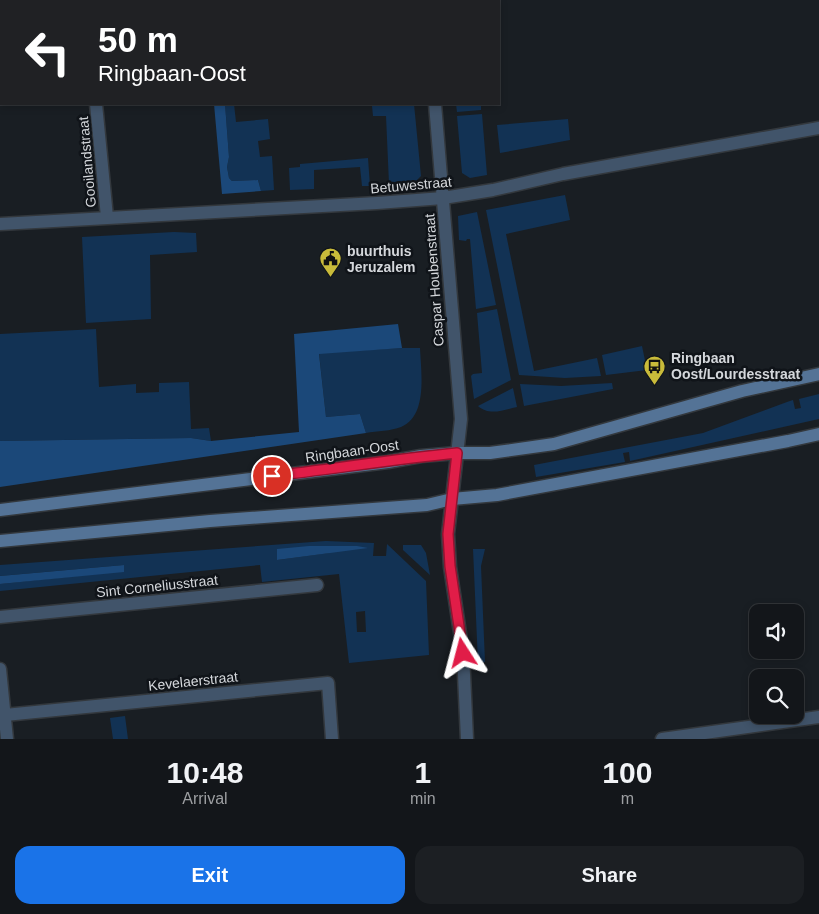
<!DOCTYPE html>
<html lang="en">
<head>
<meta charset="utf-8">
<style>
  :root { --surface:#13161a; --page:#1c1f23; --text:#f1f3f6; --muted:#9d9fa2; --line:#323539; --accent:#1a73e8 }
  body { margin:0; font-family:Helvetica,sans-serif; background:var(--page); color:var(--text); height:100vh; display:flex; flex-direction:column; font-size:19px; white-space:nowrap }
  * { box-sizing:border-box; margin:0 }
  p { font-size:16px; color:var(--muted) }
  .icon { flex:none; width:28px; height:28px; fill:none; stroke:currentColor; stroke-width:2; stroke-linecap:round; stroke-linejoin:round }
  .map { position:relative; height:739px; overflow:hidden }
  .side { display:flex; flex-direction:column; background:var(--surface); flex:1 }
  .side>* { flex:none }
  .guide { position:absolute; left:0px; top:0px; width:500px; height:105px; box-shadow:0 2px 8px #0003,0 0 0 1px var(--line); background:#202124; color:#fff; overflow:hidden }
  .tools { position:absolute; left:749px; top:604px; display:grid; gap:10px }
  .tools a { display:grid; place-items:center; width:55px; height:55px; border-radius:10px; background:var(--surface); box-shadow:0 2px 8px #0003,0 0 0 1px var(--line); font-size:25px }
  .pin { position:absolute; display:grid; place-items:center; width:42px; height:42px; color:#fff; margin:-21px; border:2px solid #fff; border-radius:50%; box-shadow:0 1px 5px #0007 }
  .me { position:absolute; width:55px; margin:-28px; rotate:351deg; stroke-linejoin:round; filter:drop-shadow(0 0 4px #0008) }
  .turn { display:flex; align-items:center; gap:18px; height:105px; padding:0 15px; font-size:22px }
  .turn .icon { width:65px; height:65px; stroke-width:2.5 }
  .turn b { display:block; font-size:35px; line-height:42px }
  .eta { display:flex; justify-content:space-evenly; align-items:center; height:85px; text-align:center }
  .eta b { font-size:30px; font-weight:800; line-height:35px }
  .primary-button { display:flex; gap:10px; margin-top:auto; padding:10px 15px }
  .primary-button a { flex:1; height:58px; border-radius:15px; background:var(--accent); color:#fff; font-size:20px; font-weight:800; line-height:58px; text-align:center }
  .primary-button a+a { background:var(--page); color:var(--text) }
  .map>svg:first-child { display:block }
  .green { fill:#123254; fill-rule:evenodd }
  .forest { fill:#1b4879 }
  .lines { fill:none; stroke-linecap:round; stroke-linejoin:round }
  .street-casing { stroke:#33383d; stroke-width:15 }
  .secondary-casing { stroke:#33383d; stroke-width:15 }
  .street { stroke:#41546a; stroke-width:12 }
  .secondary { stroke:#547396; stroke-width:12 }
  .route-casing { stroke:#92132f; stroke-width:12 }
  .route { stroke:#e11d48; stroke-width:9 }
  .labels { text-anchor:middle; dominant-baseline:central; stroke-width:5; stroke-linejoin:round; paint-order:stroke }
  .street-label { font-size:14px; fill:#d4d7db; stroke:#101419 }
  .poi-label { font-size:14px; font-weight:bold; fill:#d4d7db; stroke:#101419; text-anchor:start }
</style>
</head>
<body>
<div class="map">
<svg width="819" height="739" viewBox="0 0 819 739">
  <rect width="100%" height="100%" fill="#191e23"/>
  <!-- green -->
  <path class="green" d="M0 0H67L69 1H1L0 16Z
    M225 104H234L236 122 268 119 270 139 258 141 260 157 272 156 274 190 261 191 258 180 232 181 229 178 227 167 229 157Z
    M384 104H414L421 176 415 182 389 184 386 116H373L372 106 383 105Z
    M456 104H481V110L457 112Z
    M482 114 487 175 470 178 462 173 457 116Z
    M568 119 570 140 500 153 497 125Z
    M368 158 370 186H362L360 167 314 170V189L290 190 289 168 300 167V164Z
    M565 195 570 220 506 234 534 371 597 358 601 376 565 378 519 375 486 210Z
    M477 212 496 305 476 309 470 239H467L466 241 459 240 458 216Z
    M174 232 196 233 197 252 150 255 151 319 86 323 82 237Z
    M497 309 511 380 474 399 471 376 473 374 482 373 477 313Z
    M96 329 99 387 136 384V393L159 392V383L189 382 191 429 209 428 211 441 191 438 0 441V334Z
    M642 346 647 370 606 375 602 355Z
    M402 348H420C421 372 428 416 401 427 391 431 377 431 366 433L360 414 326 417 319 353Z
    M612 383 613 389 524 406 520 384 561 386Z
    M513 388 517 407C503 410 489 416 478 406Z
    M819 394V419L630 461 629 452 623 453 625 462 536 477 534 465 703 433 787 402 793 400 795 409 801 408 799 399Z
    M326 541 374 543 373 556H386L387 544 426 581 429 655 349 663 339 574 262 582 260 565 0 591V584L124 571V565L0 576V565ZM277 549 329 553 277 560ZM365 611 366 632H357L356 612Z
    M403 545H421L426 553 430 575 403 550Z
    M473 549H485L481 566 485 662 478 663Z
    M125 716 128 739H113L110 718Z"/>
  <!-- forest -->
  <path class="forest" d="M214 104H225L229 157 227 167 229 178 232 181 258 180 261 191 222 194Z
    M398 324 402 348 319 354 326 417 360 414 366 433 0 487V441L191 438 211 441 299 432 294 334Z
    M309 546H357L368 548 277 560V549Z
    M124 565V572L0 584V576Z"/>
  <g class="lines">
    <defs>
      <path id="street" d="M87 0V1
        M426 0V1
        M96 104 107 217
        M435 104 461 419 448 534 450 567 463 653 467 739
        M0 224 377 203 443 198 493 190 563 174 819 128
        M0 617 317 585
        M0 669 7 739
        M5 715 328 683 332 739
        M662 739 819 717"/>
      <path id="secondary" d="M0 510 388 462 421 456 457 453H490L554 444 742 391 819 374
        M0 541 210 521 427 505 452 499 497 495 788 441 819 434"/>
    </defs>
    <!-- street casing -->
    <use href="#street" class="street-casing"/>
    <!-- secondary casing -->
    <use href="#secondary" class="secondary-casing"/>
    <!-- street -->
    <use href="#street" class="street"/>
    <!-- secondary -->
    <use href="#secondary" class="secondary"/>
  </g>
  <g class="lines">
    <defs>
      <path id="route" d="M272 476C333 469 395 459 457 453L448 534 450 566 463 653"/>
    </defs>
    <!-- route casing -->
    <use href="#route" class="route-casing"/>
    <!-- route -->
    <use href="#route" class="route"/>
  </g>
  <!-- icons -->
  <defs>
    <symbol id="civic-pin" viewBox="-11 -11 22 30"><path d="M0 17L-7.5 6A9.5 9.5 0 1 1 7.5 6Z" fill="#c9bb3a" stroke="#101419"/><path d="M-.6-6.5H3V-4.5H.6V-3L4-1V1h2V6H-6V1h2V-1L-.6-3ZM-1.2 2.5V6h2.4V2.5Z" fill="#111"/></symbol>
    <symbol id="bus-pin" viewBox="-11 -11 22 30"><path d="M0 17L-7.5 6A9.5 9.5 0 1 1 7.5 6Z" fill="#c9bb3a" stroke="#101419"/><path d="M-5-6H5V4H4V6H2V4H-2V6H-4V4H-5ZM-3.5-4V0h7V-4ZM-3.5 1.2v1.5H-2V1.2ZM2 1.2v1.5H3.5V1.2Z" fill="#111"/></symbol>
  </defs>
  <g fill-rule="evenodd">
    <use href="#civic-pin" x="318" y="246" width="25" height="34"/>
    <use href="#bus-pin" x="642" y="354" width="25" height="34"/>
  </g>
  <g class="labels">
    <!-- street labels -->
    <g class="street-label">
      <text transform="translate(87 162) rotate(-95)">Gooilandstraat</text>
      <text transform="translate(411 185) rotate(-5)">Betuwestraat</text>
      <text transform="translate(434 280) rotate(-94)">Caspar Houbenstraat</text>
      <text transform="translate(352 451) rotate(-8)">Ringbaan-Oost</text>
      <text transform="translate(157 586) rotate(-6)">Sint Corneliusstraat</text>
      <text transform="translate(193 681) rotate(-6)">Kevelaerstraat</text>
    </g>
    <!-- poi labels -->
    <g class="poi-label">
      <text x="347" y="251">buurthuis<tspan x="347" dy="16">Jeruzalem</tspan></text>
      <text x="671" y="358">Ringbaan<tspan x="671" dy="16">Oost/Lourdesstraat</tspan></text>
    </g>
  </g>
</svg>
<div class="tools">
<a><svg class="icon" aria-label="sound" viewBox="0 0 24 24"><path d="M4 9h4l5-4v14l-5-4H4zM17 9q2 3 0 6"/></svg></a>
<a><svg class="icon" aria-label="search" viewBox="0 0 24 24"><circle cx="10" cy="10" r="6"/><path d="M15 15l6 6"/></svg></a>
</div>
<div class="pin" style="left:272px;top:476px;background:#d93025"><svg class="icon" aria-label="arrive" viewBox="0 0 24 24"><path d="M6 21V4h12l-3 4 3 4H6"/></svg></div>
<svg class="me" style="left:463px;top:653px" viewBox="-20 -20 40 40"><path d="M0-17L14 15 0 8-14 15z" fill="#e11d48" stroke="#fff" stroke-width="4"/></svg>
<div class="guide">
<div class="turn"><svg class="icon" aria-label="left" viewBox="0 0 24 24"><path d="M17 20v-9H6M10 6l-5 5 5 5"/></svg><div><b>50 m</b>Ringbaan-Oost</div></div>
</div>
</div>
<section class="side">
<div class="eta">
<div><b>10:48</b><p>Arrival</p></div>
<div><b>1</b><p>min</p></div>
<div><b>100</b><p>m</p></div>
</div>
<div class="primary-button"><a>Exit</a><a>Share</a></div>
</section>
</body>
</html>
